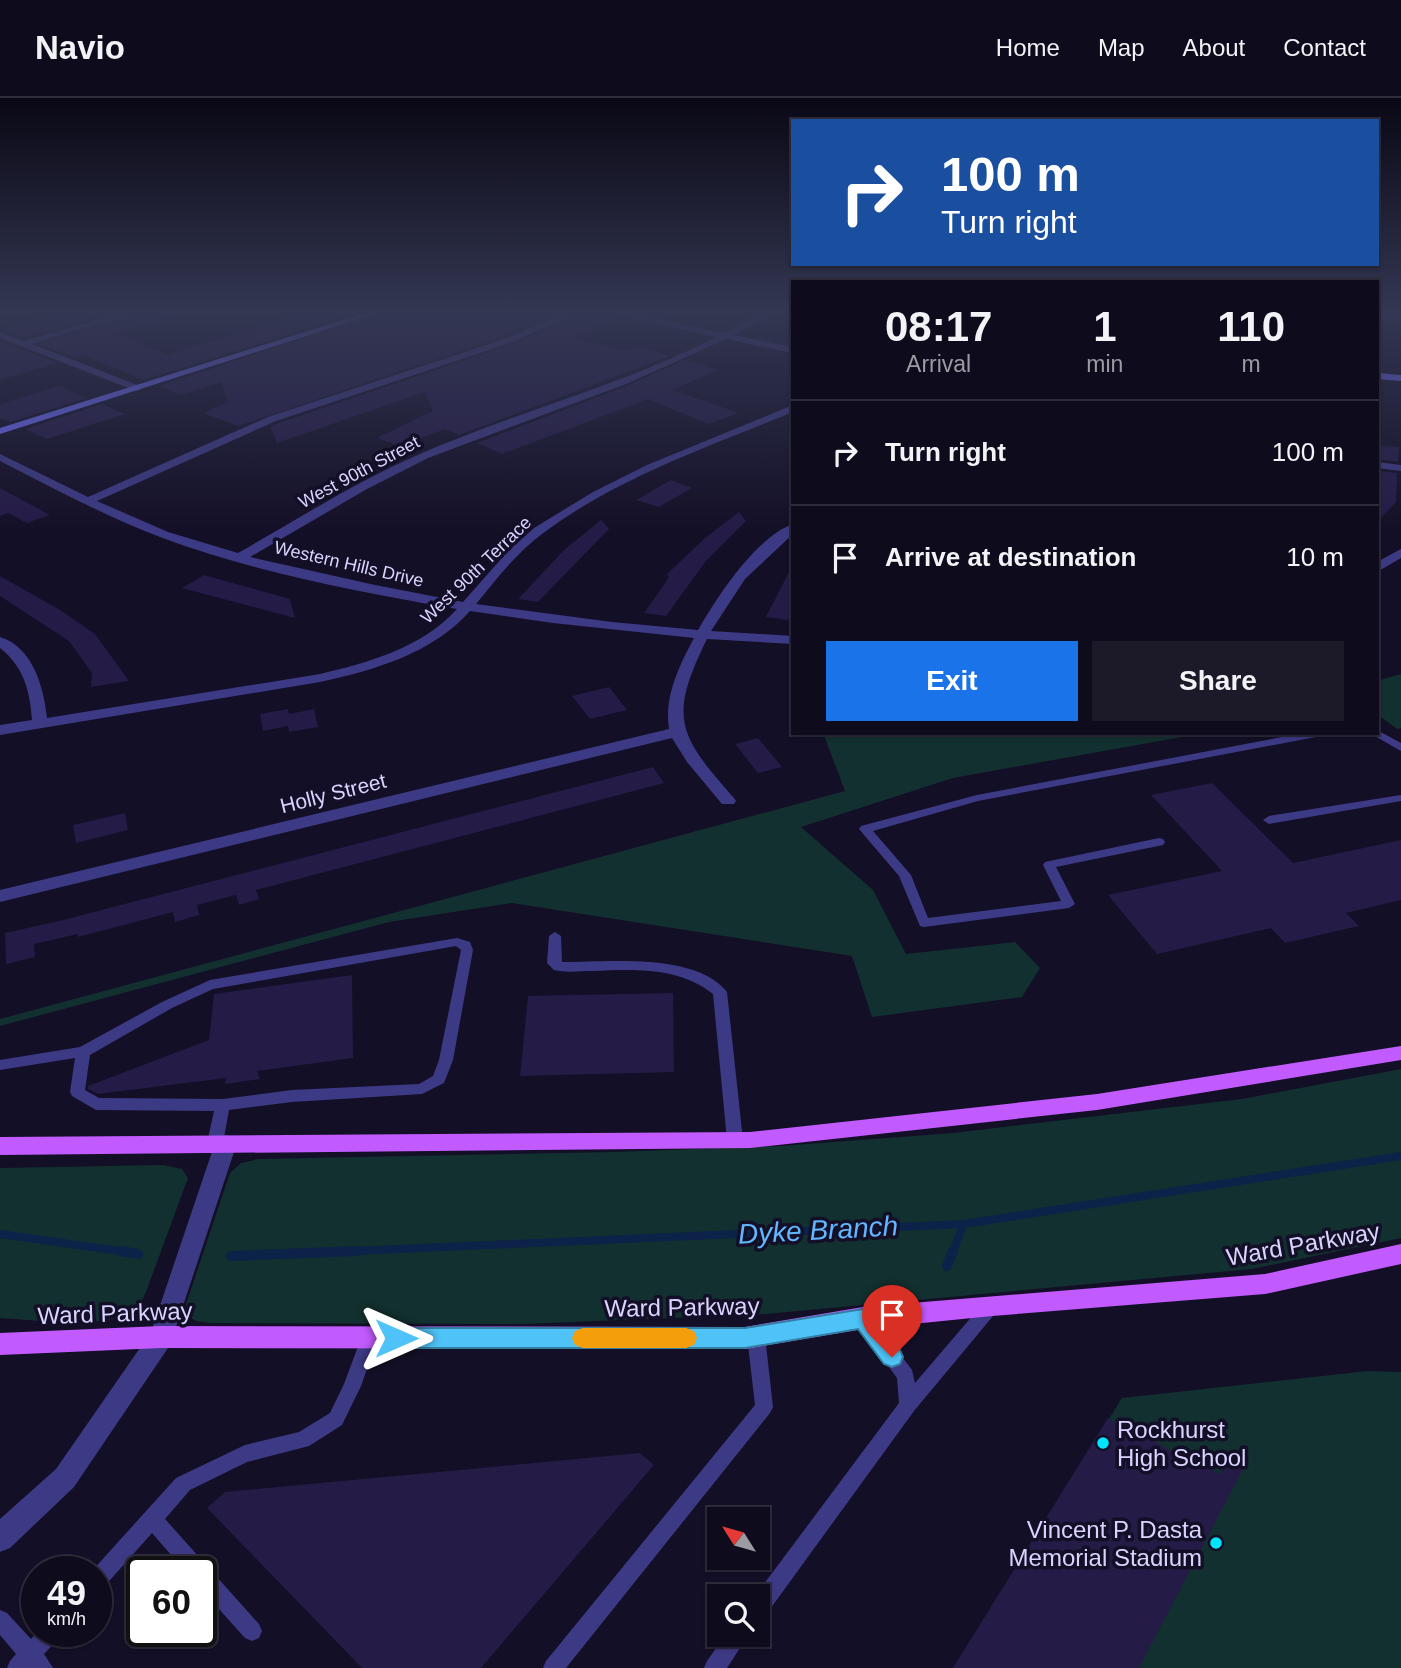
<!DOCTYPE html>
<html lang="en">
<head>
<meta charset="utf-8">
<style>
  :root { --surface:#0e0b1c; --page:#1c1929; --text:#f1f3f6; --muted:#9b9ba3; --line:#2e2b3b; --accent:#1a73e8 }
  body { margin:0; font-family:Arial,sans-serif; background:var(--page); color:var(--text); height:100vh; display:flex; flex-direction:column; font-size:26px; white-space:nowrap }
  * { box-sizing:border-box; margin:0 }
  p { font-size:23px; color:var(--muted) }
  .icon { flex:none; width:38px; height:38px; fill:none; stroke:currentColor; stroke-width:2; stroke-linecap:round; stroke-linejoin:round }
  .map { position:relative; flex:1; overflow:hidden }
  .side { position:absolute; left:791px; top:182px; width:588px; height:455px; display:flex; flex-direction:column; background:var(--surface); border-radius:0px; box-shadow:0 2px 5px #0004,0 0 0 2px var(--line) }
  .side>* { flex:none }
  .top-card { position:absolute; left:791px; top:21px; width:588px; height:147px; border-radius:0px; box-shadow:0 2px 5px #0004,0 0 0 2px var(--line); background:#1a4fa0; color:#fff; overflow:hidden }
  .needle { width:46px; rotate:307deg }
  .controls { position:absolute; left:707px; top:1409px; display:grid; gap:14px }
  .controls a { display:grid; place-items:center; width:63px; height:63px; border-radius:0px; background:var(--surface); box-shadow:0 2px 5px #0004,0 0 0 2px var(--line); font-size:35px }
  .speed { position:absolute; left:21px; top:1458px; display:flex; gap:14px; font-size:35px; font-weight:700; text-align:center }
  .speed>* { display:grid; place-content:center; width:91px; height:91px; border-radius:50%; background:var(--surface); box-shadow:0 2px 5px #0004,0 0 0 2px var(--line); line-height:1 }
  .speed small { font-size:18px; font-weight:400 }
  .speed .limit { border:4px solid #111; border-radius:10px; background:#fff; color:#111 }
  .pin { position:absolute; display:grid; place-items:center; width:60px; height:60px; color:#fff; margin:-72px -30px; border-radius:50% 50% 50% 0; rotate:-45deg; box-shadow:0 0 7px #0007 }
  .pin .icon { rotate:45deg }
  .me { position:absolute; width:77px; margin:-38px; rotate:90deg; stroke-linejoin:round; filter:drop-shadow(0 0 5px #0008) }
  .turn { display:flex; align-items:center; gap:24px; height:147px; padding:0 35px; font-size:32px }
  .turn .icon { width:91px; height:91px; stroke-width:2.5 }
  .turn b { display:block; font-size:49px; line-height:60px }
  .eta { display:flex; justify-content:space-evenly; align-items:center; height:119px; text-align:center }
  .eta b { font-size:42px; font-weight:800; line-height:49px }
  .primary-button { display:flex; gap:14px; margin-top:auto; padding:14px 35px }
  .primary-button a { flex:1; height:80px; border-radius:0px; background:var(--accent); color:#fff; font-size:28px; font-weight:800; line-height:80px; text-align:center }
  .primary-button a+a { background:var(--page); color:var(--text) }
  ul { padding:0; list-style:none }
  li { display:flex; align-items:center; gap:21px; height:105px; padding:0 35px; border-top:2px solid var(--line) }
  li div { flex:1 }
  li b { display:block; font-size:26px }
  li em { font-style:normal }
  header { display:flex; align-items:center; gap:42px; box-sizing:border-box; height:98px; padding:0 35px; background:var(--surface); border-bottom:2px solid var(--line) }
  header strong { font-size:33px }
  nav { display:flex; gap:38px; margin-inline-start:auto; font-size:24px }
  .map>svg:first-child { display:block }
  .green { fill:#12302f }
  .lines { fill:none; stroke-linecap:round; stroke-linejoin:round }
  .stream-far1 { stroke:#0c2248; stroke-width:8 }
  .stream { stroke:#0c2248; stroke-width:10 }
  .building { fill:#241b47 }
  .lane { fill:#3d3a85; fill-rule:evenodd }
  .street { fill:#3d3a85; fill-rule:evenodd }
  .secondary { fill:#6f6bff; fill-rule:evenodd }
  .primary { fill:#c25bff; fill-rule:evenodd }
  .route { fill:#4fc3f7; stroke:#337fa1; stroke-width:2 }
  .slow { fill:#f59e0b }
  .poi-dot { fill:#00e5ff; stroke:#130f26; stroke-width:2.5 }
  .labels { text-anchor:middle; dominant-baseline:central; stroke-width:7; stroke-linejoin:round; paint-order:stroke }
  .far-street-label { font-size:18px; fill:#d9d4ff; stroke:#130f26 }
  .street-label { font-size:21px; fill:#d9d4ff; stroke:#130f26 }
  .near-street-label { font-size:24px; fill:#d9d4ff; stroke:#130f26 }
  .near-poi-label { font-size:24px; fill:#d9d4ff; stroke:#130f26; text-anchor:start }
  .near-water-label { font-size:28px; font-style:italic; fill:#62b6ff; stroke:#130f26 }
</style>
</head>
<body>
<header>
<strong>Navio</strong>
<nav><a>Home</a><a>Map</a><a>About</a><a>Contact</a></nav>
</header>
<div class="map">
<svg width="1401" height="1570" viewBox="0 0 1401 1570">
  <rect width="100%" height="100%" fill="#130f26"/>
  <!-- green -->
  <path class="green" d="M1401 576V630L1397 631 1377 616V583Z
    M823 635H1204L953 680 801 729 873 792 906 856 1015 844 1040 870 1022 899 872 919 852 858 512 805 389 824 0 928V921L845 693Z
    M1401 971V1140L1252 1171 766 1216 524 1226 211 1225 196 1223 183 1215 230 1075 241 1065 259 1061 613 1054 781 1048 953 1035 1242 1001Z
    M163 1067 182 1071 188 1080 146 1194C143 1200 140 1209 135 1212 106 1232 35 1222 0 1220V1070Z
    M1368 1273 1401 1274V1570H953L1122 1300Z"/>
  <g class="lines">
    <!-- stream-far1 -->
    <path class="stream-far1" d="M0 1136 133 1155
      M308 1155 964 1126 1401 1058
      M952 1155 964 1126"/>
    <!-- stream -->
    <path class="stream" d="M121 1153 138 1156
      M231 1158 358 1153
      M947 1168 953 1153"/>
  </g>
  <!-- building -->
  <path class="building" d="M62 215H111L23 240 5 233 12 231 9 230Z
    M137 215H164L165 220 113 235 168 257 304 215H356L144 282 83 257 74 259 40 246Z
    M380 215H395L396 222 417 215H557L506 238 238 328 203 315 228 304 221 284 181 297 159 288Z
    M578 215H609L617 219 570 240 626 253 638 249 670 258 459 337 445 331 400 348 377 340 433 313 425 294 277 345 270 328 514 246Z
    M0 243 56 265 0 282Z
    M685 262 718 272 672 292 739 315 708 326 648 301 502 356 477 345 627 288Z
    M59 288 87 300 10 324 0 320V306Z
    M102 306 125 316 47 341 25 331Z
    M1377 348 1399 349 1398 364 1377 361Z
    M1377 373 1397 375 1396 404 1377 424Z
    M671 382 692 390 659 409 636 402Z
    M0 390 50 417 27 425 8 415 0 418Z
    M739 414 746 423 706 463 666 518 644 515 666 484 669 478 666 477 705 440Z
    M601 422 609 431 538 504 518 501 564 452Z
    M793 466V513L788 522 766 519Z
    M204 477 290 501 295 520 182 490Z
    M0 478 60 512 95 536 129 583 91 589 92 575 69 543 0 498Z
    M609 589 627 612 590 621 572 598Z
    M288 611 289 616 314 611 318 629 289 634 288 628 263 633 260 616Z
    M758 640 782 669 758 675 735 646Z
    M653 669 664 685 256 792 259 801 239 807 236 797 197 807 199 817 175 824 173 814 78 839V836L34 846 35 859 6 866 5 835 59 823Z
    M1212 685 1293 765 1401 742V802L1346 815 1359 828 1285 845 1271 830 1157 856 1108 797 1222 773 1151 697Z
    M125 715 128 732 76 745 73 727Z
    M352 877 353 960 257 973 260 981 225 986 226 980 98 996 88 991V988L209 942 214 896Z
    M673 895 674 974 520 978 528 898Z
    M1108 1320 1140 1340 1143 1336 1196 1369 1199 1363 1220 1377 1228 1362 1243 1371 1139 1570H953Z
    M640 1355 654 1367 481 1570H362L207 1410 225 1394Z"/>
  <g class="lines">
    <!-- lane -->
    <path class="lane" d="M1377 632 1401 645V653L1373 637 1372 635H1377Z
      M1303 635H1326L1321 638 978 703 873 733 911 777 928 820 1061 803 1043 767 1045 764 1159 740 1163 741 1165 744 1163 747 1056 769 1075 806 1069 810 924 829 920 828 899 778 859 731 861 728 977 697Z
      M1401 697V703L1269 726 1263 722 1269 718Z
      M555 834 561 838 562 864C607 864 696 854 727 894L743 1042 740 1046 735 1048 730 1046 727 1042 713 896C680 869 634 871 593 873 580 873 566 875 554 872L547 865 549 838Z
      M457 840 470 844 473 852 453 962 444 985 422 996 292 1004 229 1012 223 1045 220 1049 215 1051 210 1049 207 1045 214 1013 96 1012 72 998 70 994 75 960 0 972V962L80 949 162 904 210 882ZM456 848 461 852 439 962 433 978 419 986 292 992 223 1001 99 1000 85 992 90 957 172 910 213 891Z
      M992 1200 998 1202 1000 1207 998 1212 914 1313 765 1518 758 1521V1498H755L899 1305 897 1280 857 1225 855 1220 857 1215 863 1212 869 1215 912 1272 915 1285 986 1202Z
      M756 1230 762 1233 765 1238 773 1309 770 1315 566 1570H543L546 1563 755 1307 747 1238 750 1233Z
      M369 1232 375 1235 378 1240 361 1288 342 1327 309 1348 247 1364 190 1392 165 1421 259 1526 262 1533 259 1540 252 1543 245 1540 201 1491V1474H186L152 1435 103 1490 96 1493V1474H91L176 1380 245 1347 299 1334 330 1315 344 1286 363 1235Z
      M0 1512 7 1515 31 1541 38 1533H62L59 1540 44 1556 53 1570H7L10 1563 16 1556 0 1537Z
      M726 1536H749L727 1570H704L707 1563Z"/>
    <!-- street -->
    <path class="street" d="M121 215H135L32 246 140 288V292L136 293 0 240V234L23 243Z
      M564 215H576L513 244 276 323 97 403 168 434 238 455C298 421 357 383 420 356 517 313 622 288 716 239L612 215H629L724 235 762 215H773L734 237 793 249V255L726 241 626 286 428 360 367 391 250 459 375 487 463 504 509 452 534 430 593 394 647 367 793 307V314C708 349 616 380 542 436 516 455 496 482 476 506L612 524 698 532C717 499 756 439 793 426V436L745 481 711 533 793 538V546L707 541C668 620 678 637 734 700L736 703 734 706H722L687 664 672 640 0 804V792L669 631C664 599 679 568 694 540L553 525 470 513C432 556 374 572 320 584L0 637V627L32 622C30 593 24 569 0 550V539C33 549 44 590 47 620L320 576C368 565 423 549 457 511 358 494 254 474 160 439 105 418 53 390 0 363V356L88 399 268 319 507 240Z
      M1377 215 1401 218V224L1377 221Z
      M1377 364 1401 367V373L1377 370Z
      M1401 451V460L1377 474V464Z
      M226 1037 234 1039 237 1045 170 1247 74 1389 10 1450 0 1454V1421L56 1371 151 1234 215 1045 218 1039Z"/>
    <!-- secondary -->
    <path class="secondary" d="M365 215H378L0 336V330Z
      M1377 275 1401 277V283L1377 281Z"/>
    <!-- primary -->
    <path class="primary" d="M1401 948V962L1097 1012 750 1050 0 1057V1039L750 1034 1097 996Z
      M1401 1146V1166L1265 1196 992 1218 863 1231 745 1251 161 1250 0 1257V1235L161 1228 745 1229 863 1209 1265 1176Z"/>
  </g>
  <!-- sky -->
  <linearGradient id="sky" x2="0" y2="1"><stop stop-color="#0a0815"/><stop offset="0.49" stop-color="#333752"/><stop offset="1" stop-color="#333752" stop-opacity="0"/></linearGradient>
  <rect width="1401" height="435" fill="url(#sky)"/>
  <!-- route -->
  <path class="route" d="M863 1211 870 1213 900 1252 903 1259 900 1266 892 1269 884 1266 858 1231 745 1250H396L388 1247 385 1240 388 1232 396 1230H745Z"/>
  <!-- slow -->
  <path class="slow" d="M583 1230H686L694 1233 697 1240 694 1247 686 1250H583L575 1247 572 1240 575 1233Z"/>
  <!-- markers -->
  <g class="poi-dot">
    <circle cx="1103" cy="1345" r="7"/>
    <circle cx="1216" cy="1445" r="7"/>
  </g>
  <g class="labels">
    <!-- far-street labels -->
    <g class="far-street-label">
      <text transform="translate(359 374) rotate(-28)">West 90th Street</text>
      <text transform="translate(349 466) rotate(13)">Western Hills Drive</text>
      <text transform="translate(476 472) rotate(-44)">West 90th Terrace</text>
    </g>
    <!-- street labels -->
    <g class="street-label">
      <text transform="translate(333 695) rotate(-14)">Holly Street</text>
    </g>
    <!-- near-street labels -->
    <g class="near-street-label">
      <text transform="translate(1303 1146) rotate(-10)">Ward Parkway</text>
      <text transform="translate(682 1209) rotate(-1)">Ward Parkway</text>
      <text transform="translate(115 1215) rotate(-2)">Ward Parkway</text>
    </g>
    <!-- near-poi labels -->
    <g class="near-poi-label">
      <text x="1117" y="1331">Rockhurst<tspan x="1117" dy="28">High School</tspan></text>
      <text x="1202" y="1431" text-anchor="end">Vincent P. Dasta<tspan x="1202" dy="28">Memorial Stadium</tspan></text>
    </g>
    <!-- near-water labels -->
    <g class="near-water-label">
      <text transform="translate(818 1132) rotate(-3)">Dyke Branch</text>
    </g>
  </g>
</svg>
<div class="controls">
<a><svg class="needle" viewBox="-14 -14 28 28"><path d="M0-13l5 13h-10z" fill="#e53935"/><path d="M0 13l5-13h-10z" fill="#9b9ba3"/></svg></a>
<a><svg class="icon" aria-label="search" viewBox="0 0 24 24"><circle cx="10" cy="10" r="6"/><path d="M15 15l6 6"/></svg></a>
</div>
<div class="speed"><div>49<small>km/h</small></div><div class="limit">60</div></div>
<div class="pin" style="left:892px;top:1259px;background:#d93025"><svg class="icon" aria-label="arrive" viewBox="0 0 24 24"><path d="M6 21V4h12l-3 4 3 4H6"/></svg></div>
<svg class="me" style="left:396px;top:1240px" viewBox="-20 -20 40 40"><path d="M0-17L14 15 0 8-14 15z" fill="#4fc3f7" stroke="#fff" stroke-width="4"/></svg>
<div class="top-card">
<div class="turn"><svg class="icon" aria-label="right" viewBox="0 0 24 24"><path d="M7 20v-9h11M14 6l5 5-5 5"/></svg><div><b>100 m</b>Turn right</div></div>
</div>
<section class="side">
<div class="eta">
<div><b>08:17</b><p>Arrival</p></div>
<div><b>1</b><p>min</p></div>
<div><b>110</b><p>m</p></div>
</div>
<ul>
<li><svg class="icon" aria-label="right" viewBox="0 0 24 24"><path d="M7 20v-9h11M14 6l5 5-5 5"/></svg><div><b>Turn right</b></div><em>100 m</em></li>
<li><svg class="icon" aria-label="arrive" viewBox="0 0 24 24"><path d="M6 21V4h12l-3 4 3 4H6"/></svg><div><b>Arrive at destination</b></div><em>10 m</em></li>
</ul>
<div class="primary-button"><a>Exit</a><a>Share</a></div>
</section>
</div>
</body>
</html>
